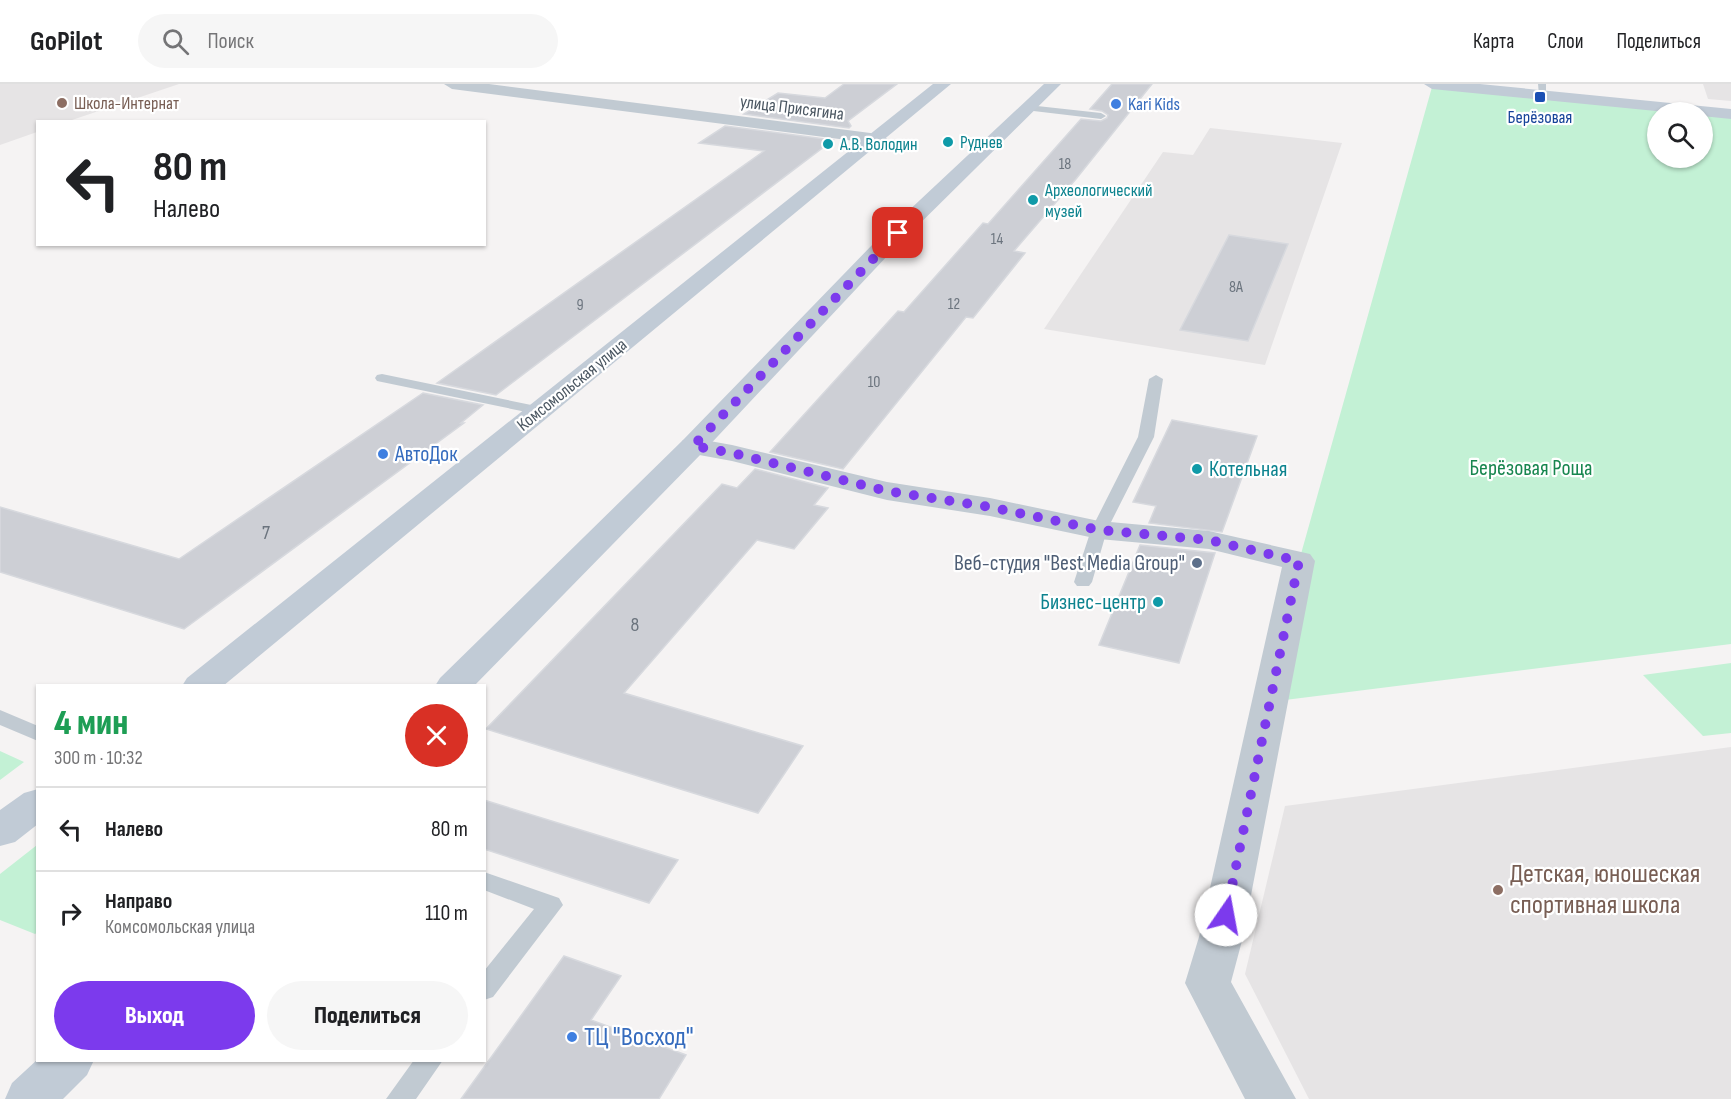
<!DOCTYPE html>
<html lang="ru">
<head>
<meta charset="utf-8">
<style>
  :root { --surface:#fff; --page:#f6f6f6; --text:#202124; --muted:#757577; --line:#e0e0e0; --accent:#7c3aed }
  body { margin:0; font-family:"Sofia Sans Condensed",sans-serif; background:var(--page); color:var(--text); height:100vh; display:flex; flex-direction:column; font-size:22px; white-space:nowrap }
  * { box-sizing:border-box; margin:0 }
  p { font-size:20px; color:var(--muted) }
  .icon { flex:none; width:33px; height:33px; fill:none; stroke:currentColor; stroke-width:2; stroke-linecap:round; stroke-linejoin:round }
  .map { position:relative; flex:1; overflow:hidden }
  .drawer { position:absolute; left:36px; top:600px; width:450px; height:378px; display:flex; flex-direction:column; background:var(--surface); border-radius:0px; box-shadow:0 2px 4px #0004 }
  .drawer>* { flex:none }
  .top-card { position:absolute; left:36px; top:36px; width:450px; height:126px; border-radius:0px; box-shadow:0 2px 4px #0004; background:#fff; color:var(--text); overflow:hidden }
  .buttons { position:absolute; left:1647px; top:18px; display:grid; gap:12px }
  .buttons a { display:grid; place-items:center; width:66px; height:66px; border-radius:50%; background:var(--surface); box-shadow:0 2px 4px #0004; font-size:30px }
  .pin { position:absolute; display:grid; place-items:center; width:51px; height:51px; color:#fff; margin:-26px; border-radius:12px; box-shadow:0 3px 9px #0006 }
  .me { position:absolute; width:66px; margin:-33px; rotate:12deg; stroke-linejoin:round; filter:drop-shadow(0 0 4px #0008) }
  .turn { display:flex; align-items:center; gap:21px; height:126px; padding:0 18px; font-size:27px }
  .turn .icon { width:78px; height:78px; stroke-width:2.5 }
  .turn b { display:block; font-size:42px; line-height:51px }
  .round { display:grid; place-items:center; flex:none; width:63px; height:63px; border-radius:32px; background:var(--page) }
  .head { display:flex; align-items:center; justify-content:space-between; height:102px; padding:0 18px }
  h1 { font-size:36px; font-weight:800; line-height:45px; color:#1e9e55 }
  .button { display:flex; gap:12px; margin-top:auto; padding:12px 18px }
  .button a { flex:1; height:69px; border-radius:36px; background:var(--accent); color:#fff; font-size:24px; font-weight:800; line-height:69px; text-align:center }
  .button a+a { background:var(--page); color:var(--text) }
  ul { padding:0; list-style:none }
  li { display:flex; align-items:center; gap:18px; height:84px; padding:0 18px; border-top:2px solid var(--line) }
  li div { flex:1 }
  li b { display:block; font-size:22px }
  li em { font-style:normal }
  header { display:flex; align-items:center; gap:36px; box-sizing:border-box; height:84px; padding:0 30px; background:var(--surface); border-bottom:2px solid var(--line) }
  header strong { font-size:28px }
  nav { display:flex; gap:33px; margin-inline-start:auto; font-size:21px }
  .search { width:420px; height:54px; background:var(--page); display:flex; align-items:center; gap:15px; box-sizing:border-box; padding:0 21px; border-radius:33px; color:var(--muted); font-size:22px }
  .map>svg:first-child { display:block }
  .education { fill:#e6e4e5 }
  .green { fill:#c3f1d5 }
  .building { fill:#cdcfd5; stroke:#d7d9de; stroke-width:1.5 }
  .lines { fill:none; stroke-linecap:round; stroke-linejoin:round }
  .lane { fill:#c1cad2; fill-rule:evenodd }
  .street { fill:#c1cad2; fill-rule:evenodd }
  .secondary { fill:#c1cbd6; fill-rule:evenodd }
  .route { stroke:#7c3aed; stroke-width:10; stroke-dasharray:0 18 }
  .transit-dot { fill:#1a4fb4; stroke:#fff; stroke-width:2 }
  .education-dot { fill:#8d6e63; stroke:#fff; stroke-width:2 }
  .shop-dot { fill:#3f7fe0; stroke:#fff; stroke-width:2 }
  .culture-dot { fill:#0f9aa8; stroke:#fff; stroke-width:2 }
  .service-dot { fill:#5c6f8a; stroke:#fff; stroke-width:2 }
  .labels { text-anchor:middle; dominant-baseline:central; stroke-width:4.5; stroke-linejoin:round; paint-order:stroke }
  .far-number-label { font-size:16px; fill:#6b747e }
  .far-education-label { font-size:18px; fill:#785e54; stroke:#fff; text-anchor:start }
  .far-shop-label { font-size:18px; fill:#366cbe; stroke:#fff; text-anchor:start }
  .far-street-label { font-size:18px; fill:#4a5661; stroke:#fff }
  .far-transit-label { font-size:18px; fill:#164399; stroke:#fff }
  .far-culture-label { font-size:18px; fill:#0d838f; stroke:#fff; text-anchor:start }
  .number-label { font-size:20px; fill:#6b747e }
  .shop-label { font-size:22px; fill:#366cbe; stroke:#fff; text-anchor:start }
  .park-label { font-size:22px; fill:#17864f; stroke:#fff }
  .culture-label { font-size:22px; fill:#0d838f; stroke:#fff; text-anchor:start }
  .service-label { font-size:22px; fill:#4e5e75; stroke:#fff; text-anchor:end }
  .near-education-label { font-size:27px; fill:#785e54; stroke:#fff; text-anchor:start }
  .near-shop-label { font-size:27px; fill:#366cbe; stroke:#fff; text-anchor:start }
</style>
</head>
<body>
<header>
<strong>GoPilot</strong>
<div class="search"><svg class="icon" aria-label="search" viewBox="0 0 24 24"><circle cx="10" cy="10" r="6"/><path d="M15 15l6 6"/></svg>Поиск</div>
<nav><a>Карта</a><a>Слои</a><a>Поделиться</a></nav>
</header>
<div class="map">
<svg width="1731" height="1015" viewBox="0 0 1731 1015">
  <rect width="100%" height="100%" fill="#f5f3f3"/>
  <!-- education -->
  <path class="education" d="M0 0H179L69 37 38 38 37 48 0 61Z
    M1703 0H1731V17L1708 15Z
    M1210 44 1342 59 1265 281 1044 245 1163 68 1193 71Z
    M1731 663V1015H1309L1245 890 1285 722Z"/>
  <!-- green -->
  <path class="green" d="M1432 3 1689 28H1658V74H1702L1703 30 1731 33V560L1285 616 1299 477Z
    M1731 579V649L1703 652 1643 591Z
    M0 667 24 678 0 696Z
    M37 761 38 848 35 850 0 836V790Z"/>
  <!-- building -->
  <path class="building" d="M844 0H897L848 37 851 42 849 44 744 30 778 9 825 14Z
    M1112 0H1152L1076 95 1014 167 1025 169 973 234 966 233 843 385 770 368 898 227 904 228 983 139 988 140 1081 35 1101 37 1107 34 1108 31 1102 27 1090 25Z
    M725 42 833 56 496 311 437 299 764 67 699 59Z
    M1229 151 1288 160 1248 257 1180 246Z
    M423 309 483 321 461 339H464L184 545 0 488V423L179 475Z
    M1172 336 1257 352 1222 448 1149 439 1156 422 1133 418Z
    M755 385 828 404 814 421 828 424 794 465 757 456 624 609 803 662 758 729 486 645 722 400 737 404Z
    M1140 461 1215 469 1179 579 1099 561Z
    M484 716 678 776 649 819 484 765Z
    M564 872 621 892 591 936 686 971 659 1015H461Z"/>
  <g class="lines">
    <!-- lane -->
    <path class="lane" d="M1538 0H1546V13L1539 11Z
      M1028 21 1101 29 1106 32 1101 35 1025 26V22Z
      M382 290 541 323 548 327 541 331 377 297 375 294 377 291Z
      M1156 291 1163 295 1154 353 1107 446 1092 498 1089 502H1077L1074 498 1091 446 1138 353 1149 295Z
      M0 626 38 642V657L0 641Z
      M484 788 559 814 563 821 493 913 484 916V887L534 825 484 806Z
      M414 976H443L416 1015H386Z"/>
    <!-- street -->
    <path class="street" d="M444 0H489L878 50 884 51 887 55 884 59 878 60 452 5Z
      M693 354 732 361 887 398 990 414 1099 437 1209 447 1310 470 1315 477 1243 853 1231 898 1296 1015H1245L1185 899 1199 853 1282 483 1209 465 1099 455 990 432 887 416 732 377 683 368 679 362 683 356Z"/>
    <!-- secondary -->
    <path class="secondary" d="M933 0H951L223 602H182L187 594Z
      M1044 0H1061L889 170 703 368 474 602H435L440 594 683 356 873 160Z
      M1424 0H1480L1731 25V35L1702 32V28H1666L1432 5Z
      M38 705V740L15 758 0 762V726L24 709Z
      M38 975V976H94L87 991 63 1015H5L12 999Z"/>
  </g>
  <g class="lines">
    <!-- route -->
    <path class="route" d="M898 149 693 362 732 369 887 407 990 423 1099 446 1209 456 1299 477 1226 831"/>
  </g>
  <!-- markers -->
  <rect class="transit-dot" x="1534" y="7" width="12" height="12" rx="3"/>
  <g class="education-dot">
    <circle cx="62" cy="19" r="6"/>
    <circle cx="1498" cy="806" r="6"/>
  </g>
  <g class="shop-dot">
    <circle cx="1116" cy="20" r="6"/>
    <circle cx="383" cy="370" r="6"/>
    <circle cx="572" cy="953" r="6"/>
  </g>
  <g class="culture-dot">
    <circle cx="948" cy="58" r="6"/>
    <circle cx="828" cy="60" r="6"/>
    <circle cx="1033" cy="116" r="6"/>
    <circle cx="1197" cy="385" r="6"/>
    <circle cx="1158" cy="518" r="6"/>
  </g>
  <circle class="service-dot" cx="1197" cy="479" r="6"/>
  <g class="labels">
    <!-- far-number labels -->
    <g class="far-number-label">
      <text x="1065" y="80">18</text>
      <text x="997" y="155">14</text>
      <text x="1236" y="203">8А</text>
      <text x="954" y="220">12</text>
      <text x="580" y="221">9</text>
      <text x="874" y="298">10</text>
    </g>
    <!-- far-education labels -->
    <g class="far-education-label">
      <text x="74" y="19">Школа-Интернат</text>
    </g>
    <!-- far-shop labels -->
    <g class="far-shop-label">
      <text x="1128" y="20">Kari Kids</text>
    </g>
    <!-- far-street labels -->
    <g class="far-street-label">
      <text transform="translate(792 24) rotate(7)">улица Присягина</text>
      <text transform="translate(572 301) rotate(-39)">Комсомольская улица</text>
    </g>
    <!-- far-transit labels -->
    <g class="far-transit-label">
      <text x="1540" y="33">Берёзовая</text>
    </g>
    <!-- far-culture labels -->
    <g class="far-culture-label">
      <text x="960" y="58">Руднев</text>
      <text x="840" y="60">А.В. Володин</text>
      <text x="1045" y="106">Археологический<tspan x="1045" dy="21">музей</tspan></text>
    </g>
    <!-- number labels -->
    <g class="number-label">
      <text x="266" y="449">7</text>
      <text x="635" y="541">8</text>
    </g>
    <!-- shop labels -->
    <g class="shop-label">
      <text x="395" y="370">АвтоДок</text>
    </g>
    <!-- park labels -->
    <g class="park-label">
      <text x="1531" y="384">Берёзовая Роща</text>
    </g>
    <!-- culture labels -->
    <g class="culture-label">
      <text x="1209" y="385">Котельная</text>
      <text x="1146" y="518" text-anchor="end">Бизнес-центр</text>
    </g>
    <!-- service labels -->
    <g class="service-label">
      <text x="1185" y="479">Веб-студия "Best Media Group"</text>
    </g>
    <!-- near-education labels -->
    <g class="near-education-label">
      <text x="1510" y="790">Детская, юношеская<tspan x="1510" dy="31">спортивная школа</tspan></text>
    </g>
    <!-- near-shop labels -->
    <g class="near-shop-label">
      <text x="584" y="953">ТЦ "Восход"</text>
    </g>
  </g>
</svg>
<div class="buttons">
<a><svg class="icon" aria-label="search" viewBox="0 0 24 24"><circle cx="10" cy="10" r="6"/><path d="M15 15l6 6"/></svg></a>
</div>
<div class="pin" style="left:898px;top:149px;background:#d93025"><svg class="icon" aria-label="arrive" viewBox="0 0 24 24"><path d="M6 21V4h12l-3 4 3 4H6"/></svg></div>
<svg class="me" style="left:1226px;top:831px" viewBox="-20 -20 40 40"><circle r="19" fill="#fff"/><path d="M0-13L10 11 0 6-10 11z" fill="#7c3aed"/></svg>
<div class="top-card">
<div class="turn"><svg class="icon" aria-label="left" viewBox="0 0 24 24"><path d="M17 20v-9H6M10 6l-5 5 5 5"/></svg><div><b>80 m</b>Налево</div></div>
</div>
<section class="drawer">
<div class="head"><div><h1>4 мин</h1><p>300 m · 10:32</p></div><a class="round" style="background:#d93025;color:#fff"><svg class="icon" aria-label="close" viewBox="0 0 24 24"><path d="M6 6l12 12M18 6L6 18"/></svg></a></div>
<ul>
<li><svg class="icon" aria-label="left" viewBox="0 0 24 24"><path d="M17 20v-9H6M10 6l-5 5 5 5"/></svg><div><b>Налево</b></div><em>80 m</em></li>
<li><svg class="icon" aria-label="right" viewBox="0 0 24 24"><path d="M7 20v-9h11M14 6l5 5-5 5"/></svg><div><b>Направо</b><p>Комсомольская улица</p></div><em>110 m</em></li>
</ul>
<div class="button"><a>Выход</a><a>Поделиться</a></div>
</section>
</div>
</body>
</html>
